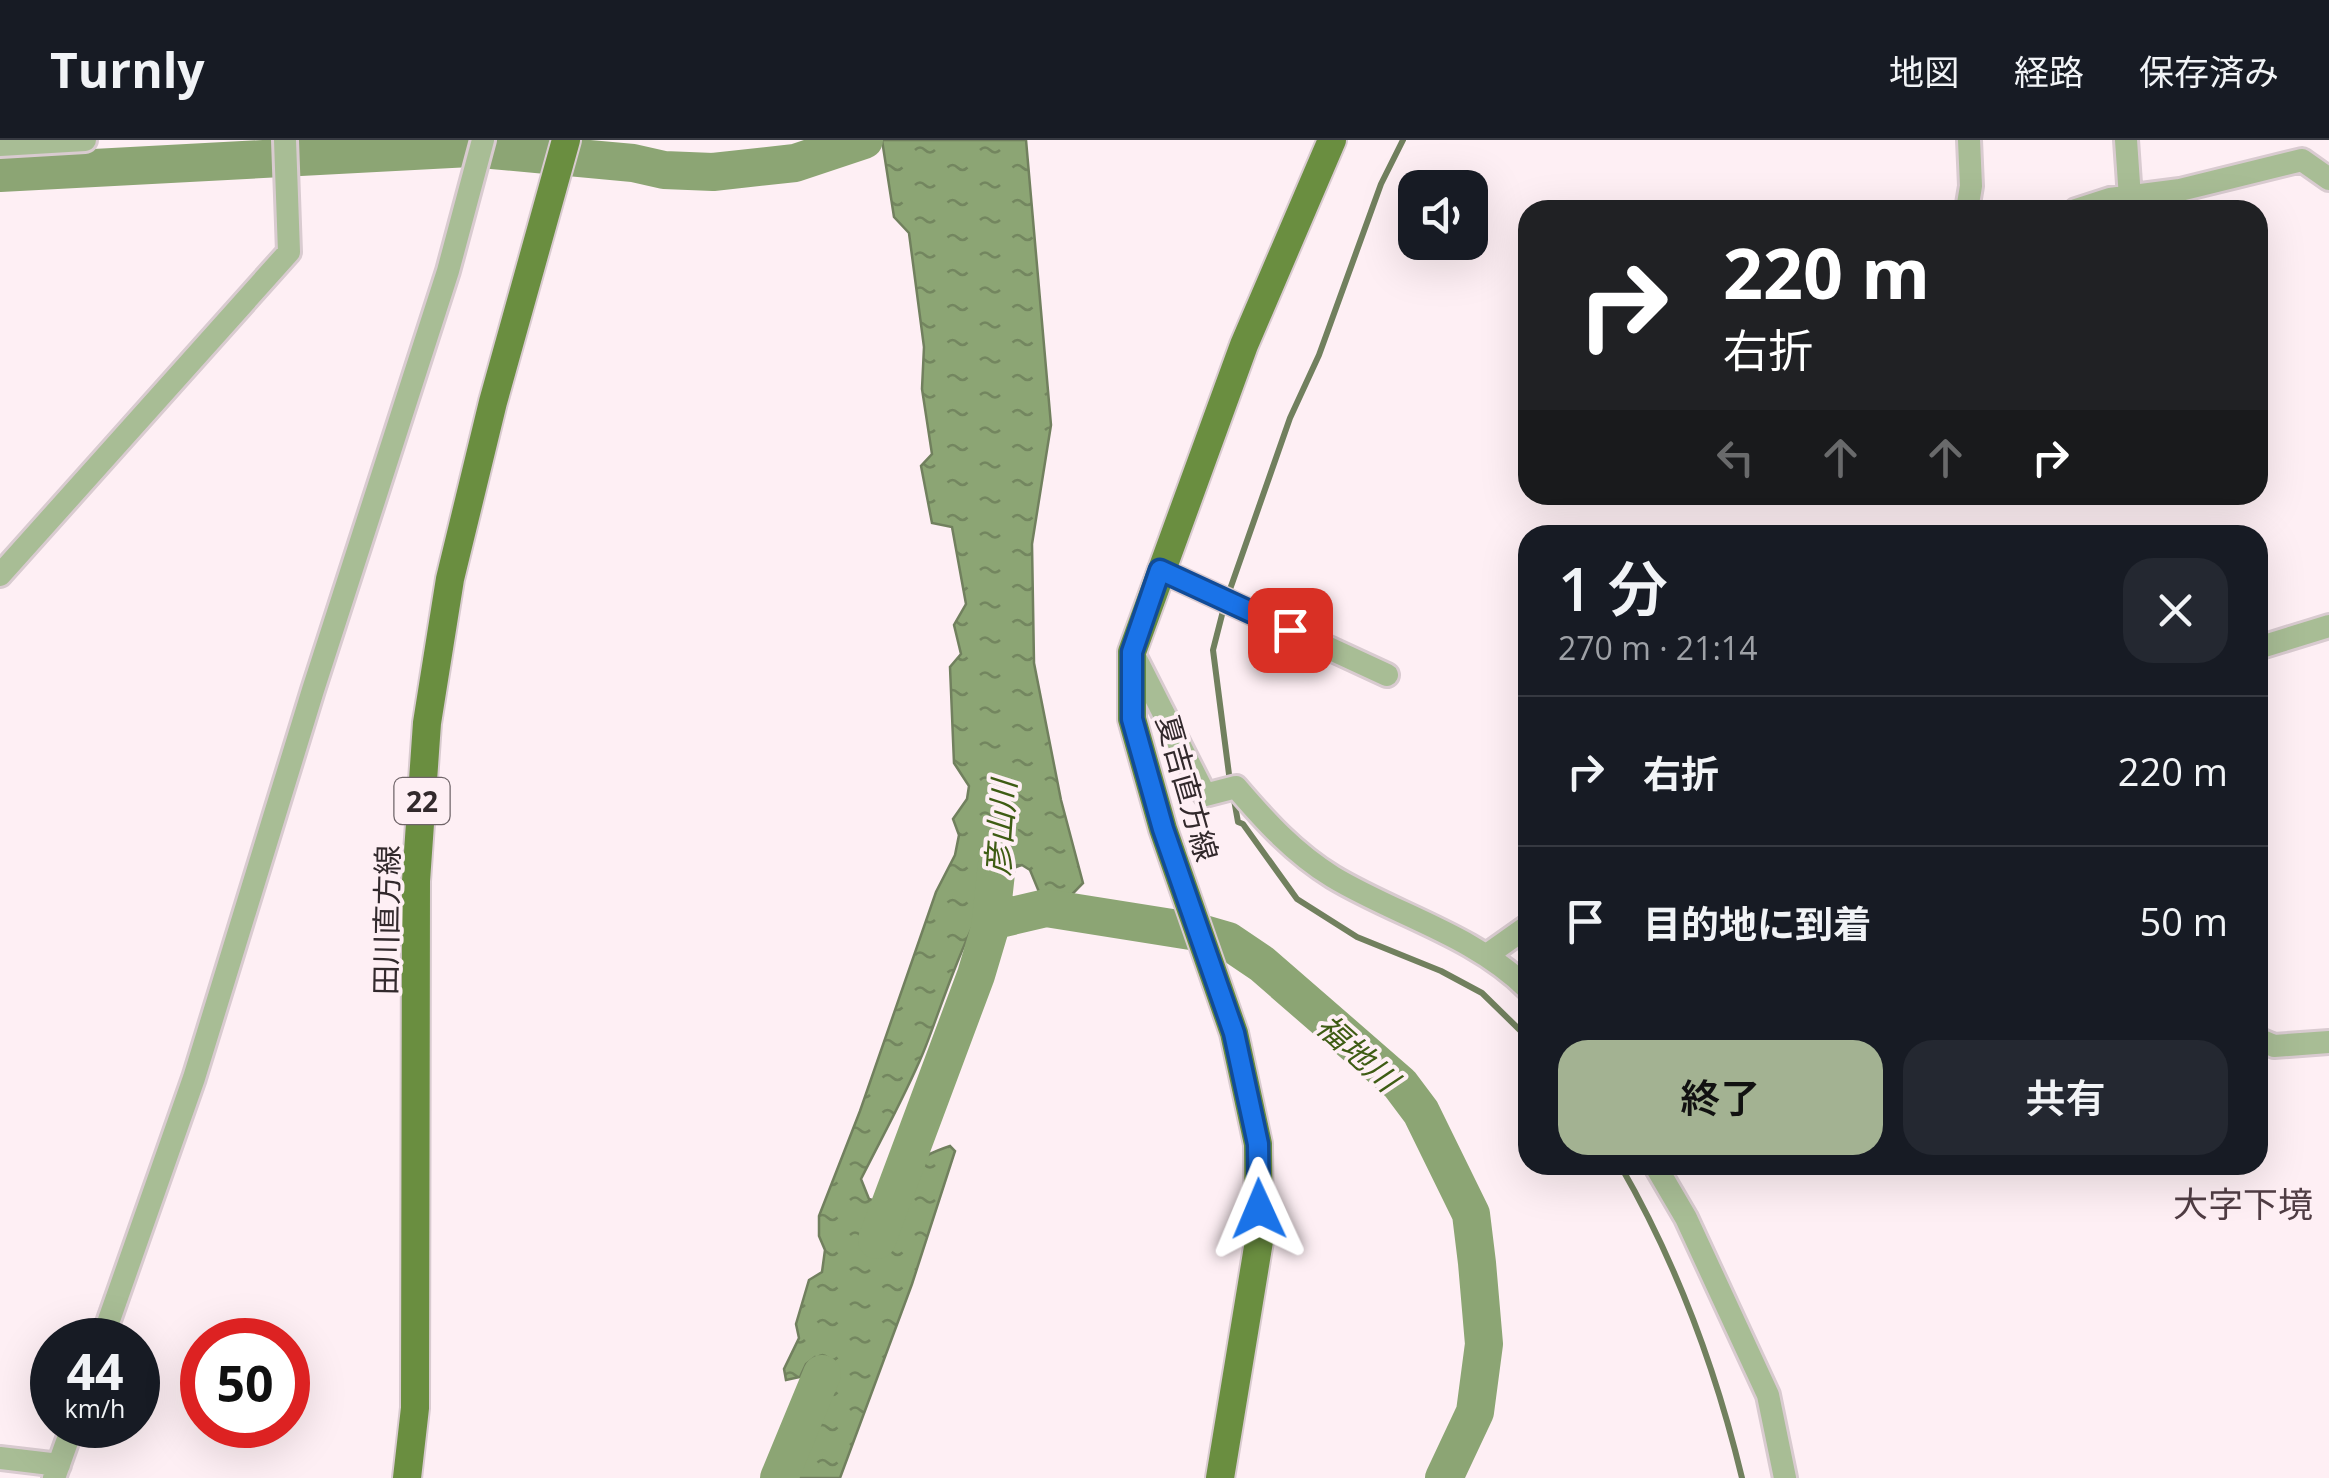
<!DOCTYPE html>
<html lang="ja">
<head>
<meta charset="utf-8">
<style>
  :root { --surface:#171b24; --page:#242831; --text:#f1f3f6; --muted:#9ea1a6; --line:#363941; --accent:#a3b292 }
  body { margin:0; font-family:"Open Sans","Noto Sans JP",sans-serif; background:var(--page); color:var(--text); height:100vh; display:flex; flex-direction:column; font-size:38px; white-space:nowrap }
  * { box-sizing:border-box; margin:0 }
  p { font-size:32px; color:var(--muted) }
  .icon { flex:none; width:55px; height:55px; fill:none; stroke:currentColor; stroke-width:2; stroke-linecap:round; stroke-linejoin:round }
  .map { position:relative; flex:1; overflow:hidden }
  .drawer { position:absolute; left:1518px; top:385px; width:750px; height:650px; display:flex; flex-direction:column; background:var(--surface); border-radius:30px; box-shadow:0 10px 40px #0002 }
  .drawer>* { flex:none }
  .hud { position:absolute; left:1518px; top:60px; width:750px; height:305px; border-radius:30px; box-shadow:0 10px 40px #0002; background:#202124; color:#fff; overflow:hidden }
  .buttons { position:absolute; left:1398px; top:30px; display:grid; gap:20px }
  .buttons a { display:grid; place-items:center; width:90px; height:90px; border-radius:20px; background:var(--surface); box-shadow:0 10px 40px #0002; font-size:50px }
  .speed { position:absolute; left:30px; top:1178px; display:flex; gap:20px; font-size:50px; font-weight:700; text-align:center }
  .speed>* { display:grid; place-content:center; width:130px; height:130px; border-radius:50%; background:var(--surface); box-shadow:0 10px 40px #0002; line-height:1 }
  .speed small { font-size:25px; font-weight:400 }
  .speed .limit { border:15px solid #d22; background:#fff; color:#111 }
  .pin { position:absolute; display:grid; place-items:center; width:85px; height:85px; color:#fff; margin:-42px; border-radius:20px; box-shadow:0 5px 15px #0006 }
  .me { position:absolute; width:110px; margin:-55px; rotate:359deg; stroke-linejoin:round; filter:drop-shadow(0 0 8px #0008) }
  .turn { display:flex; align-items:center; gap:35px; height:210px; padding:0 40px; font-size:45px }
  .turn .icon { width:130px; height:130px; stroke-width:2.5 }
  .turn b { display:block; font-size:70px; line-height:85px }
  .lanes { display:flex; align-items:center; height:95px; padding:0 40px; background:#0003; justify-content:center; gap:50px; direction:ltr }
  .lanes .off { opacity:.35 }
  .round { display:grid; place-items:center; flex:none; width:105px; height:105px; border-radius:30px; background:var(--page) }
  .summary { display:flex; align-items:center; justify-content:space-between; height:170px; padding:0 40px }
  h1 { font-size:60px; font-weight:600; line-height:75px }
  .action { display:flex; gap:20px; margin-top:auto; padding:20px 40px }
  .action a { flex:1; height:115px; border-radius:30px; background:var(--accent); color:#111; font-size:40px; font-weight:600; line-height:115px; text-align:center }
  .action a+a { background:var(--page); color:var(--text) }
  ul { padding:0; list-style:none }
  li { display:flex; align-items:center; gap:30px; height:150px; padding:0 40px; border-top:2px solid var(--line) }
  li div { flex:1 }
  li b { display:block; font-size:38px }
  li em { font-style:normal }
  header { display:flex; align-items:center; gap:60px; box-sizing:border-box; height:140px; padding:0 50px; background:var(--surface); border-bottom:2px solid var(--line) }
  header strong { font-size:48px }
  nav { display:flex; gap:55px; margin-inline-start:auto; font-size:35px }
  .map>svg:first-child { display:block }
  .water { fill:url(#water-ripples); stroke:#71805e; stroke-width:2.5 }
  .lines { fill:none; stroke-linecap:round; stroke-linejoin:round }
  .stream { stroke:#71805e; stroke-width:6 }
  .river { stroke:#8ca574; stroke-width:38 }
  .minor-casing { stroke:#d9cbd0; stroke-width:28 }
  .major-casing { stroke:#d9cbd0; stroke-width:32 }
  .minor { stroke:#a8bd95; stroke-width:22 }
  .major { stroke:#6a8e40; stroke-width:28 }
  .route-casing { stroke:#114b97; stroke-width:25 }
  .route { stroke:#1a73e8; stroke-width:18 }
  .labels { text-anchor:middle; dominant-baseline:central; stroke-width:8; stroke-linejoin:round; paint-order:stroke }
  .shield { fill:#feeff4; stroke:#6f6468; stroke-width:2.5 }
  .shield-label { font-size:28px; font-weight:bold; fill:#32292c }
  .street-label { font-size:30px; fill:#32292c; stroke:#feeff4 }
  .water-label { font-size:32px; font-style:italic; fill:#3e5c14; stroke:#feeff4 }
  .quarter-label { font-size:35px; fill:#503d44; stroke:#feeff4 }
</style>
</head>
<body>
<header>
<strong>Turnly</strong>
<nav><a>地図</a><a>経路</a><a>保存済み</a></nav>
</header>
<div class="map">
<svg width="2329" height="1338" viewBox="0 0 2329 1338">
  <defs>
    <pattern id="water-ripples" width="26" height="14" patternUnits="userSpaceOnUse" patternTransform="scale(2.5)"><rect width="26" height="14" fill="#8ca574"/><path d="M2 4q2-2 4 0t4 0M15 11q2-2 4 0t4 0" fill="none" stroke="#73865f"/></pattern>
  </defs>
  <rect width="100%" height="100%" fill="#feeff4"/>
  <!-- water -->
  <path class="water" d="M882 0H1026L1051 285 1032 404 1034 523 1061 660 1083 743C1072 754 1061 770 1044 764L1030 730 1022 725C980 734 940 874 923 913 905 956 882 997 861 1039L869 1059C896 1070 900 1044 914 1025 922 1016 938 1010 950 1006L955 1011 912 1144 840 1338H784L822 1222 815 1217 806 1224 800 1237 786 1240 784 1229 799 1198 796 1184 809 1140 822 1132 825 1110 819 1096V1076L860 971 936 752 955 715 959 695 953 679 967 659 969 646 954 623 950 527 961 514 954 485 966 464 952 387 932 383 921 326 932 314 922 249 924 207 909 93 894 77Z"/>
  <g class="lines">
    <!-- stream -->
    <path class="stream" d="M1228 455 1290 278 1319 215 1381 44 1403 0
      M1224 467 1213 510 1230 642
      M1233 654 1238 682 1243 684 1297 759 1357 797 1441 831 1482 853 1528 898
      M1620 1025C1676 1122 1716 1230 1742 1338"/>
    <!-- river -->
    <path class="river" d="M0 33 470 8 633 23 664 30 713 32 795 23 864 0
      M991 781 1046 768 1197 792 1228 801 1262 824 1400 944 1421 972 1471 1074 1477 1123 1484 1204 1475 1272 1444 1338
      M877 1100 976 835 990 788 1000 696
      M779 1338 822 1234"/>
    <defs>
      <path id="minor" d="M2126 0 2130 58
        M0 5 85 0
        M1967 70 1971 46 1969 0
        M2076 70 2110 59 2180 50 2302 20 2329 39
        M1160 430 1387 535
        M0 435 289 112 285 0
        M2258 508 2329 486
        M1134 515 1205 655 1236 647C1265 681 1294 713 1333 737 1396 775 1474 795 1528 849
        M1487 815 1528 786
        M2258 899 2274 906 2329 902
        M1655 1025 1686 1078 1768 1255 1785 1338
        M102 1200 194 938 313 550 448 131 483 0
        M0 1318 59 1325
        M54 1338 73 1285"/>
      <path id="major" d="M407 1338 415 1268 416 741 427 583 450 439 493 262 566 0
        M1220 1338 1259 1101 1258 1004 1234 893 1163 689 1132 579V512L1244 205 1332 0"/>
    </defs>
    <!-- minor casing -->
    <use href="#minor" class="minor-casing"/>
    <!-- major casing -->
    <use href="#major" class="major-casing"/>
    <!-- minor -->
    <use href="#minor" class="minor"/>
    <!-- major -->
    <use href="#major" class="major"/>
  </g>
  <g class="lines">
    <defs>
      <path id="route" d="M1259 1069 1258 1004 1234 893 1163 689 1132 579V512L1160 430 1290 490"/>
    </defs>
    <!-- route casing -->
    <use href="#route" class="route-casing"/>
    <!-- route -->
    <use href="#route" class="route"/>
  </g>
  <g class="labels">
    <!-- shield labels -->
    <rect class="shield" x="394.5" y="638" width="55" height="46" rx="8"/>
    <g class="shield-label">
      <text x="422" y="661">22</text>
    </g>
    <!-- street labels -->
    <g class="street-label">
      <text transform="translate(1188 648) rotate(74)">夏吉直方線</text>
      <text transform="translate(386 780) rotate(-89)">田川直方線</text>
    </g>
    <!-- water labels -->
    <g class="water-label">
      <text transform="translate(1000 688) rotate(-86)">彦山川</text>
      <text transform="translate(1358 912) rotate(42)">福地川</text>
    </g>
    <!-- quarter labels -->
    <g class="quarter-label">
      <text x="2243" y="1063">大字下境</text>
    </g>
  </g>
</svg>
<div class="buttons">
<a><svg class="icon" aria-label="sound" viewBox="0 0 24 24"><path d="M4 9h4l5-4v14l-5-4H4zM17 9q2 3 0 6"/></svg></a>
</div>
<div class="speed"><div>44<small>km/h</small></div><div class="limit">50</div></div>
<div class="pin" style="left:1290px;top:490px;background:#d93025"><svg class="icon" aria-label="arrive" viewBox="0 0 24 24"><path d="M6 21V4h12l-3 4 3 4H6"/></svg></div>
<svg class="me" style="left:1259px;top:1069px" viewBox="-20 -20 40 40"><path d="M0-17L14 15 0 8-14 15z" fill="#1a73e8" stroke="#fff" stroke-width="4"/></svg>
<div class="hud">
<div class="turn"><svg class="icon" aria-label="right" viewBox="0 0 24 24"><path d="M7 20v-9h11M14 6l5 5-5 5"/></svg><div><b>220 m</b>右折</div></div>
<div class="lanes"><svg class="icon off" aria-label="left" viewBox="0 0 24 24"><path d="M17 20v-9H6M10 6l-5 5 5 5"/></svg><svg class="icon off" aria-label="ahead" viewBox="0 0 24 24"><path d="M12 20V5M6 11l6-6 6 6"/></svg><svg class="icon off" aria-label="ahead" viewBox="0 0 24 24"><path d="M12 20V5M6 11l6-6 6 6"/></svg><svg class="icon" aria-label="right" viewBox="0 0 24 24"><path d="M7 20v-9h11M14 6l5 5-5 5"/></svg></div>
</div>
<section class="drawer">
<div class="summary"><div><h1>1 分</h1><p>270 m · 21:14</p></div><a class="round"><svg class="icon" aria-label="close" viewBox="0 0 24 24"><path d="M6 6l12 12M18 6L6 18"/></svg></a></div>
<ul>
<li><svg class="icon" aria-label="right" viewBox="0 0 24 24"><path d="M7 20v-9h11M14 6l5 5-5 5"/></svg><div><b>右折</b></div><em>220 m</em></li>
<li><svg class="icon" aria-label="arrive" viewBox="0 0 24 24"><path d="M6 21V4h12l-3 4 3 4H6"/></svg><div><b>目的地に到着</b></div><em>50 m</em></li>
</ul>
<div class="action"><a>終了</a><a>共有</a></div>
</section>
</div>
</body>
</html>
